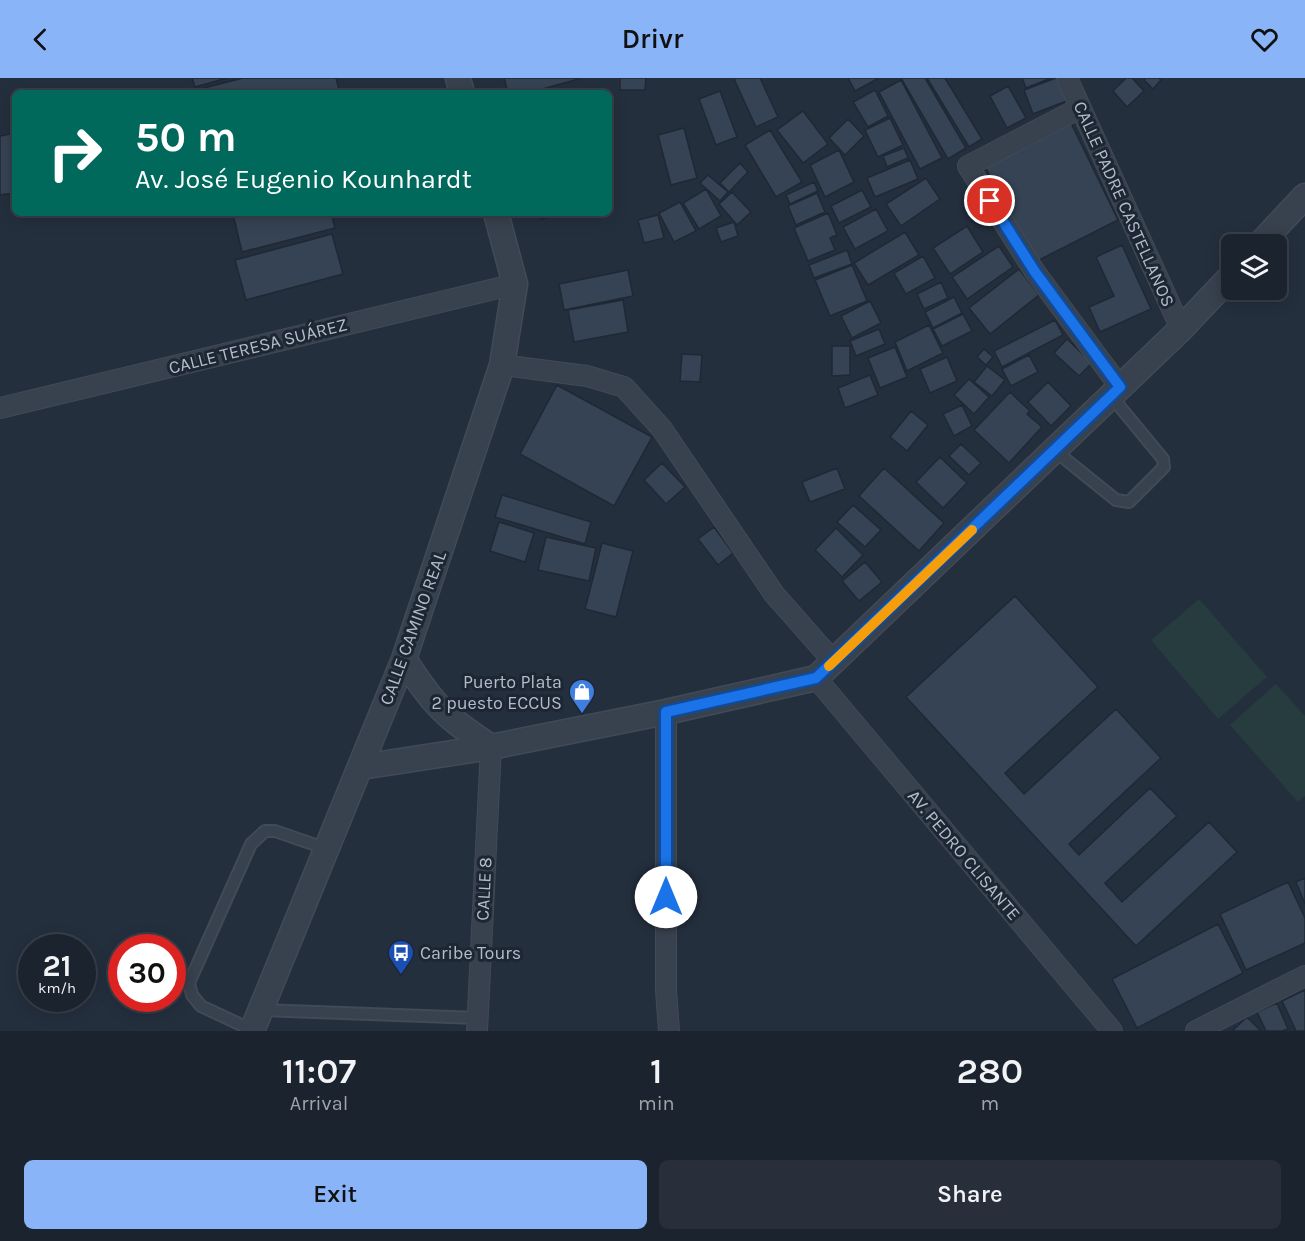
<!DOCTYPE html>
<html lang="en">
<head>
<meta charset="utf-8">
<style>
  :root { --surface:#1b232e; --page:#282f3a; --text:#f1f3f6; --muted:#a0a4aa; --line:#39404a; --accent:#8ab4f8 }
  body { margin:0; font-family:Karla,sans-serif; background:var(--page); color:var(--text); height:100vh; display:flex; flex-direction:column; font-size:22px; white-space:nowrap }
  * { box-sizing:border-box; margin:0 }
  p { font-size:20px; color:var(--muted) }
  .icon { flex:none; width:33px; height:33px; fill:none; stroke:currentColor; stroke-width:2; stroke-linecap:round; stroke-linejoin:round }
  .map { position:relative; height:953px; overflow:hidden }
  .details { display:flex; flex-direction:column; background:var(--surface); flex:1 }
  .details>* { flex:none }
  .top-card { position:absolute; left:12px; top:12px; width:600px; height:126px; border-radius:9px; box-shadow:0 3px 15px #0003,0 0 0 2px var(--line); background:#00695c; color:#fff; overflow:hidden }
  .controls { position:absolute; left:1221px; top:156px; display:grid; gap:12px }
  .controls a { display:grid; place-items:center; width:66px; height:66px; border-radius:9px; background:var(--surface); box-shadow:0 3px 15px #0003,0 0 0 2px var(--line); font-size:30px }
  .speed { position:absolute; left:18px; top:856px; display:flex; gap:12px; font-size:30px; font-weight:700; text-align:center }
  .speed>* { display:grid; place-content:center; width:78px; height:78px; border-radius:50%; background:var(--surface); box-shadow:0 3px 15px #0003,0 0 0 2px var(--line); line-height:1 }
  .speed small { font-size:15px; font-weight:400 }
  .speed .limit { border:9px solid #d22; background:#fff; color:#111 }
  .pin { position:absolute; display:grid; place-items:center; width:51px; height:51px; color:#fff; margin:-26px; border:3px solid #fff; border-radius:50%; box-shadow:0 2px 6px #0007 }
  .me { position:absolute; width:66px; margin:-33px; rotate:0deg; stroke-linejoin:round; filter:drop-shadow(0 0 4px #0008) }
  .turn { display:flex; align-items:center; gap:21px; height:126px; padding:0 24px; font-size:27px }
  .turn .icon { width:78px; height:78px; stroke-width:2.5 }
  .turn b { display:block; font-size:42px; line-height:51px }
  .eta { display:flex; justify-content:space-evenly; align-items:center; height:102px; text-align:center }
  .eta b { font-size:36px; font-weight:600; line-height:42px }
  .primary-button { display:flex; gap:12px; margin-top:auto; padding:12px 24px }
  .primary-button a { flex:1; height:69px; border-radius:9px; background:var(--accent); color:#111; font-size:24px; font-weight:600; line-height:69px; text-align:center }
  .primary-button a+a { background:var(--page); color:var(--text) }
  header { display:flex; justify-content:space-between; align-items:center; height:78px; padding:0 24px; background:var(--accent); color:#111; font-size:27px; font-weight:600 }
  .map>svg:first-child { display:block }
  .green { fill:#263c3f }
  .building { fill:#364354; stroke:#1f2835; stroke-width:1.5 }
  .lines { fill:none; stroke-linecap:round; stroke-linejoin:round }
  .service-casing { stroke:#414a57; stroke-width:14 }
  .minor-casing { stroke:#414a57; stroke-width:22 }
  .tertiary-casing { stroke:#414a57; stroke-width:27 }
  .service { stroke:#38414e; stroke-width:10 }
  .minor { stroke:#38414e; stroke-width:20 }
  .tertiary { stroke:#38414e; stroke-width:24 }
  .route-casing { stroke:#114b97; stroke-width:15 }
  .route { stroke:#1a73e8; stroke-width:10 }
  .slow { stroke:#f59e0b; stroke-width:10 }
  .labels { text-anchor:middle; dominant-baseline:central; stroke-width:6; stroke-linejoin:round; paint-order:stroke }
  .street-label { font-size:18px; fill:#b4bcc9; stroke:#1d2633 }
  .poi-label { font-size:18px; fill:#b4bcc9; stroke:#1d2633; text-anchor:end }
</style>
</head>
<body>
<header><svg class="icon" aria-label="back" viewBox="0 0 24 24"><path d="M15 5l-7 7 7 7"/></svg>Drivr<svg class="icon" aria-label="heart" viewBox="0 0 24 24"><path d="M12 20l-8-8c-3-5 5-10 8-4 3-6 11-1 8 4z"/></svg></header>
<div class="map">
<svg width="1305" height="953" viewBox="0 0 1305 953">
  <rect width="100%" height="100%" fill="#242f3e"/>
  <!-- green -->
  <path class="green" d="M1199 521 1267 599 1218 641 1151 562Z
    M1276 606 1305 638V718L1298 724 1230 647Z"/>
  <!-- building -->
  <path class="building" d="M192 0H227L195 9Z
    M243 0H336L340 15H197L196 12Z
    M504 0H582L528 15H508Z
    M620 0H646L645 12H620Z
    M736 0H760L778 39 756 49 734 1Z
    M848 0H879L855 13Z
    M901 0H925L966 70 948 81Z
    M927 0H945L982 61 969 69Z
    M1022 0H1051L1026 10Z
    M1056 0H1061L1069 22 1033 36 1024 12Z
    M1126 0H1132L1144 13 1127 29 1113 13Z
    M1146 0H1159L1161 2 1153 11 1144 2Z
    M901 2 942 80 920 91 879 14Z
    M1008 8 1026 40 1007 50 990 18Z
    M875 12 888 38 868 49 853 24Z
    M720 13 737 59 716 67 699 21Z
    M803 33 828 66 803 85 777 52Z
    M890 40 903 67 878 79 865 52Z
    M848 41 864 58 845 77 829 60Z
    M1070 43 1118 142 1033 185 984 86Z
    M684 50 697 100 671 107 658 57Z
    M770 52 802 104 776 119 745 67Z
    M15 55V115L0 117V58Z
    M904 70 908 80 887 89 883 78Z
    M839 72 854 104 825 119 810 87Z
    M910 82 918 101 875 119 867 100Z
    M740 85 748 94 729 114 720 105Z
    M708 97 728 114 720 123 700 105Z
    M926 100 940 121 901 148 886 126Z
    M814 104 818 113 790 126 786 117Z
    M706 111 721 138 699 151 683 125Z
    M862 112 871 129 839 145 831 128Z
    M732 114 751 134 737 147 719 126Z
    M817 115 825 134 796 147 788 128Z
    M680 124 696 153 674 164 659 135Z
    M876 131 888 153 855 171 843 149Z
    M235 135H331L335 150 242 174 233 136Z
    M540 135H566V136L541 141Z
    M828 135 837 157 830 160 835 172 808 183 794 150Z
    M658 137 664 160 644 165 638 142Z
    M734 144 738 158 721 164 716 150Z
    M967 148 983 174 950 196 933 170Z
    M905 154 919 177 868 207 854 185Z
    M332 156 343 196 246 222 235 182Z
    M1122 167 1151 231 1100 254 1089 229 1114 218 1096 179Z
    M999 168 1013 189 967 221 952 199Z
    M847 172 852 186 814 200 809 187Z
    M923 178 935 200 906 216 894 195Z
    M852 187 867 223 830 238 815 202Z
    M1019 191 1039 217 990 256 969 230Z
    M628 192 633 218 564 232 559 206Z
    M941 204 948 220 924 231 917 216Z
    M954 219 962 235 933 250 925 234Z
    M623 222 628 254 574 264 568 232Z
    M870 223 881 245 852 260 841 238Z
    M963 236 972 253 942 268 933 251Z
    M1055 242 1063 257 1002 289 994 273Z
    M929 247 943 275 907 293 895 264Z
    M879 251 885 266 856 278 850 263Z
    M1067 261 1092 285 1079 298 1054 275Z
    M832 268H850V297L832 298Z
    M895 269 907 299 880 310 868 280Z
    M984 271 993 279 986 287 977 279Z
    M682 276 702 277 700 304 680 303Z
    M1029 277 1038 294 1011 308 1002 291Z
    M947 279 957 303 930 315 920 291Z
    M987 288 1005 302 992 318 974 304Z
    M870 297 878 317 845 330 838 310Z
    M969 301 989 319 974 336 954 317Z
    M1048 304 1071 328 1051 348 1028 324Z
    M557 307 652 359 614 428 520 376Z
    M1010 314 1030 333 1027 336 1042 349 1009 385 974 352Z
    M962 327 972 348 954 358 943 336Z
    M911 333 928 347 907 373 890 359Z
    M961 366 981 385 969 397 949 378Z
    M940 379 967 405 943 430 916 404Z
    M662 385 685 409 666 426 644 402Z
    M837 390 845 411 810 424 802 404Z
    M884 390 944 445 919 473 859 418Z
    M502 417 591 444 585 466 495 439Z
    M853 427 881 452 865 469 837 444Z
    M499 444 534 455 525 484 490 473Z
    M714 449 733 475 718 487 698 461Z
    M836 450 863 477 842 499 815 472Z
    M546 459 596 470 589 503 538 492Z
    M602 465 633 473 616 539 585 531Z
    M865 484 882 504 859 523 842 503Z
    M1015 518 1098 609 1005 695 1024 716 1116 631 1161 680 1069 766 1079 777 1150 710 1177 738 1105 805 1122 824 1209 744 1237 774 1136 868 906 619Z
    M1305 800V826L1296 804Z
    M1288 804 1305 840V865L1246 892 1220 836Z
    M1218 846 1243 895 1137 950 1112 901Z
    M1305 912V953H1296L1282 923Z
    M1277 925 1288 951 1282 953H1266L1257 934Z
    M1247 939 1261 953H1232Z"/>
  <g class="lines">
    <defs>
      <path id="service" d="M1054 372 1116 422 1129 424 1164 389 1163 381 1111 318
        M261 932 478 940
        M252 952 201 928 192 917 189 905 251 766 265 753H275L327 771"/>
      <path id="minor" d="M1067 0 1181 251
        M1080 30 968 88 1035 194 1120 309
        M502 287 587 298 624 309 662 351 774 516 834 584
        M0 330 515 206
        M816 600 1112 953
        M666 634V912L669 953
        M477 953 491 669
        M1196 953 1305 898"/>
      <path id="tertiary" d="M458 0 462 15
        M1260 166 1305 118
        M404 581C411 592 418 603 426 613 443 637 467 653 491 669
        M361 689 491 669 666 634 816 600 1181 251 1232 197
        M252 953 404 581 502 287 515 206 496 135"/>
    </defs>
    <!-- service casing -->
    <use href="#service" class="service-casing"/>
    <!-- minor casing -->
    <use href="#minor" class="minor-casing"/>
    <!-- tertiary casing -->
    <use href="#tertiary" class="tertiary-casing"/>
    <!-- service -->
    <use href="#service" class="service"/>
    <!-- minor -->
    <use href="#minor" class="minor"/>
    <!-- tertiary -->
    <use href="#tertiary" class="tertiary"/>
  </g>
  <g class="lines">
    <defs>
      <path id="route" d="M666 819V634L816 600 1120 309 1035 194 990 123"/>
    </defs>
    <!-- route casing -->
    <use href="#route" class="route-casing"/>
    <!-- route -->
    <use href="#route" class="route"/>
    <!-- slow -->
    <path class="slow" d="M829 588 972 452"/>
  </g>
  <!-- icons -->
  <defs>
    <symbol id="shop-pin" viewBox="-11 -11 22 30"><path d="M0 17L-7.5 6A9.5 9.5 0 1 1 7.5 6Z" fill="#3f7fe0" stroke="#1d2633"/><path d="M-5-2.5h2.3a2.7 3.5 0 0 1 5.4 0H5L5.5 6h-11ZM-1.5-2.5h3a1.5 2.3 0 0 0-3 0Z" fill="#fff"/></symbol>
    <symbol id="bus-pin" viewBox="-11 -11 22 30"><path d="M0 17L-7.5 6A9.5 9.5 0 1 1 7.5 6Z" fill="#1a4fb4" stroke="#1d2633"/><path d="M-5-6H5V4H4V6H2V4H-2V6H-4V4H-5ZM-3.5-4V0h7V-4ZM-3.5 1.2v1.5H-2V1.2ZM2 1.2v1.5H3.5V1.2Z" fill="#fff"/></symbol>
  </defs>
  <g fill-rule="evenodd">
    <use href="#shop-pin" x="567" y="599" width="30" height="40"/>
    <use href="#bus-pin" x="386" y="860" width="30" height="40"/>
  </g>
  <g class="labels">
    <!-- street labels -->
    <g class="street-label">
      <text transform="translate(1124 126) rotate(66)">CALLE PADRE CASTELLANOS</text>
      <text transform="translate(258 268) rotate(-14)">CALLE TERESA SUÁREZ</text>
      <text transform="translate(413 550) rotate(-70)">CALLE CAMINO REAL</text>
      <text transform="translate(964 777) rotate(50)">AV. PEDRO CLISANTE</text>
      <text transform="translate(484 811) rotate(-87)">CALLE 8</text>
    </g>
    <!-- poi labels -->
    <g class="poi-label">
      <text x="562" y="604">Puerto Plata<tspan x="562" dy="21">2 puesto ECCUS</tspan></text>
      <text x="420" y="875" text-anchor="start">Caribe Tours</text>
    </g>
  </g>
</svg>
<div class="controls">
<a><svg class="icon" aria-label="layers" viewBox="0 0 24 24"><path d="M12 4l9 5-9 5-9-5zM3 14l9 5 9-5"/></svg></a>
</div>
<div class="speed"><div>21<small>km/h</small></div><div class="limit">30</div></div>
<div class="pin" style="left:990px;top:123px;background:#d93025"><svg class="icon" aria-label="arrive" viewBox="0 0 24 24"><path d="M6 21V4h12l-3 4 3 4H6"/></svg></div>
<svg class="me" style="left:666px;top:819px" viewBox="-20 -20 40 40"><circle r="19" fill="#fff"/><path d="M0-13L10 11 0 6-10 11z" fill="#1a73e8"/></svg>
<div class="top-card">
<div class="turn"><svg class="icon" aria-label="right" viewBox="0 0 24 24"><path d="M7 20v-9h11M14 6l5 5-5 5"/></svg><div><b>50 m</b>Av. José Eugenio Kounhardt</div></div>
</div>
</div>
<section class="details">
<div class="eta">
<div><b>11:07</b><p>Arrival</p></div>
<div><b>1</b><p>min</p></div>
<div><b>280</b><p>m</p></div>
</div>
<div class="primary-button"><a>Exit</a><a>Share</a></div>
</section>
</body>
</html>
